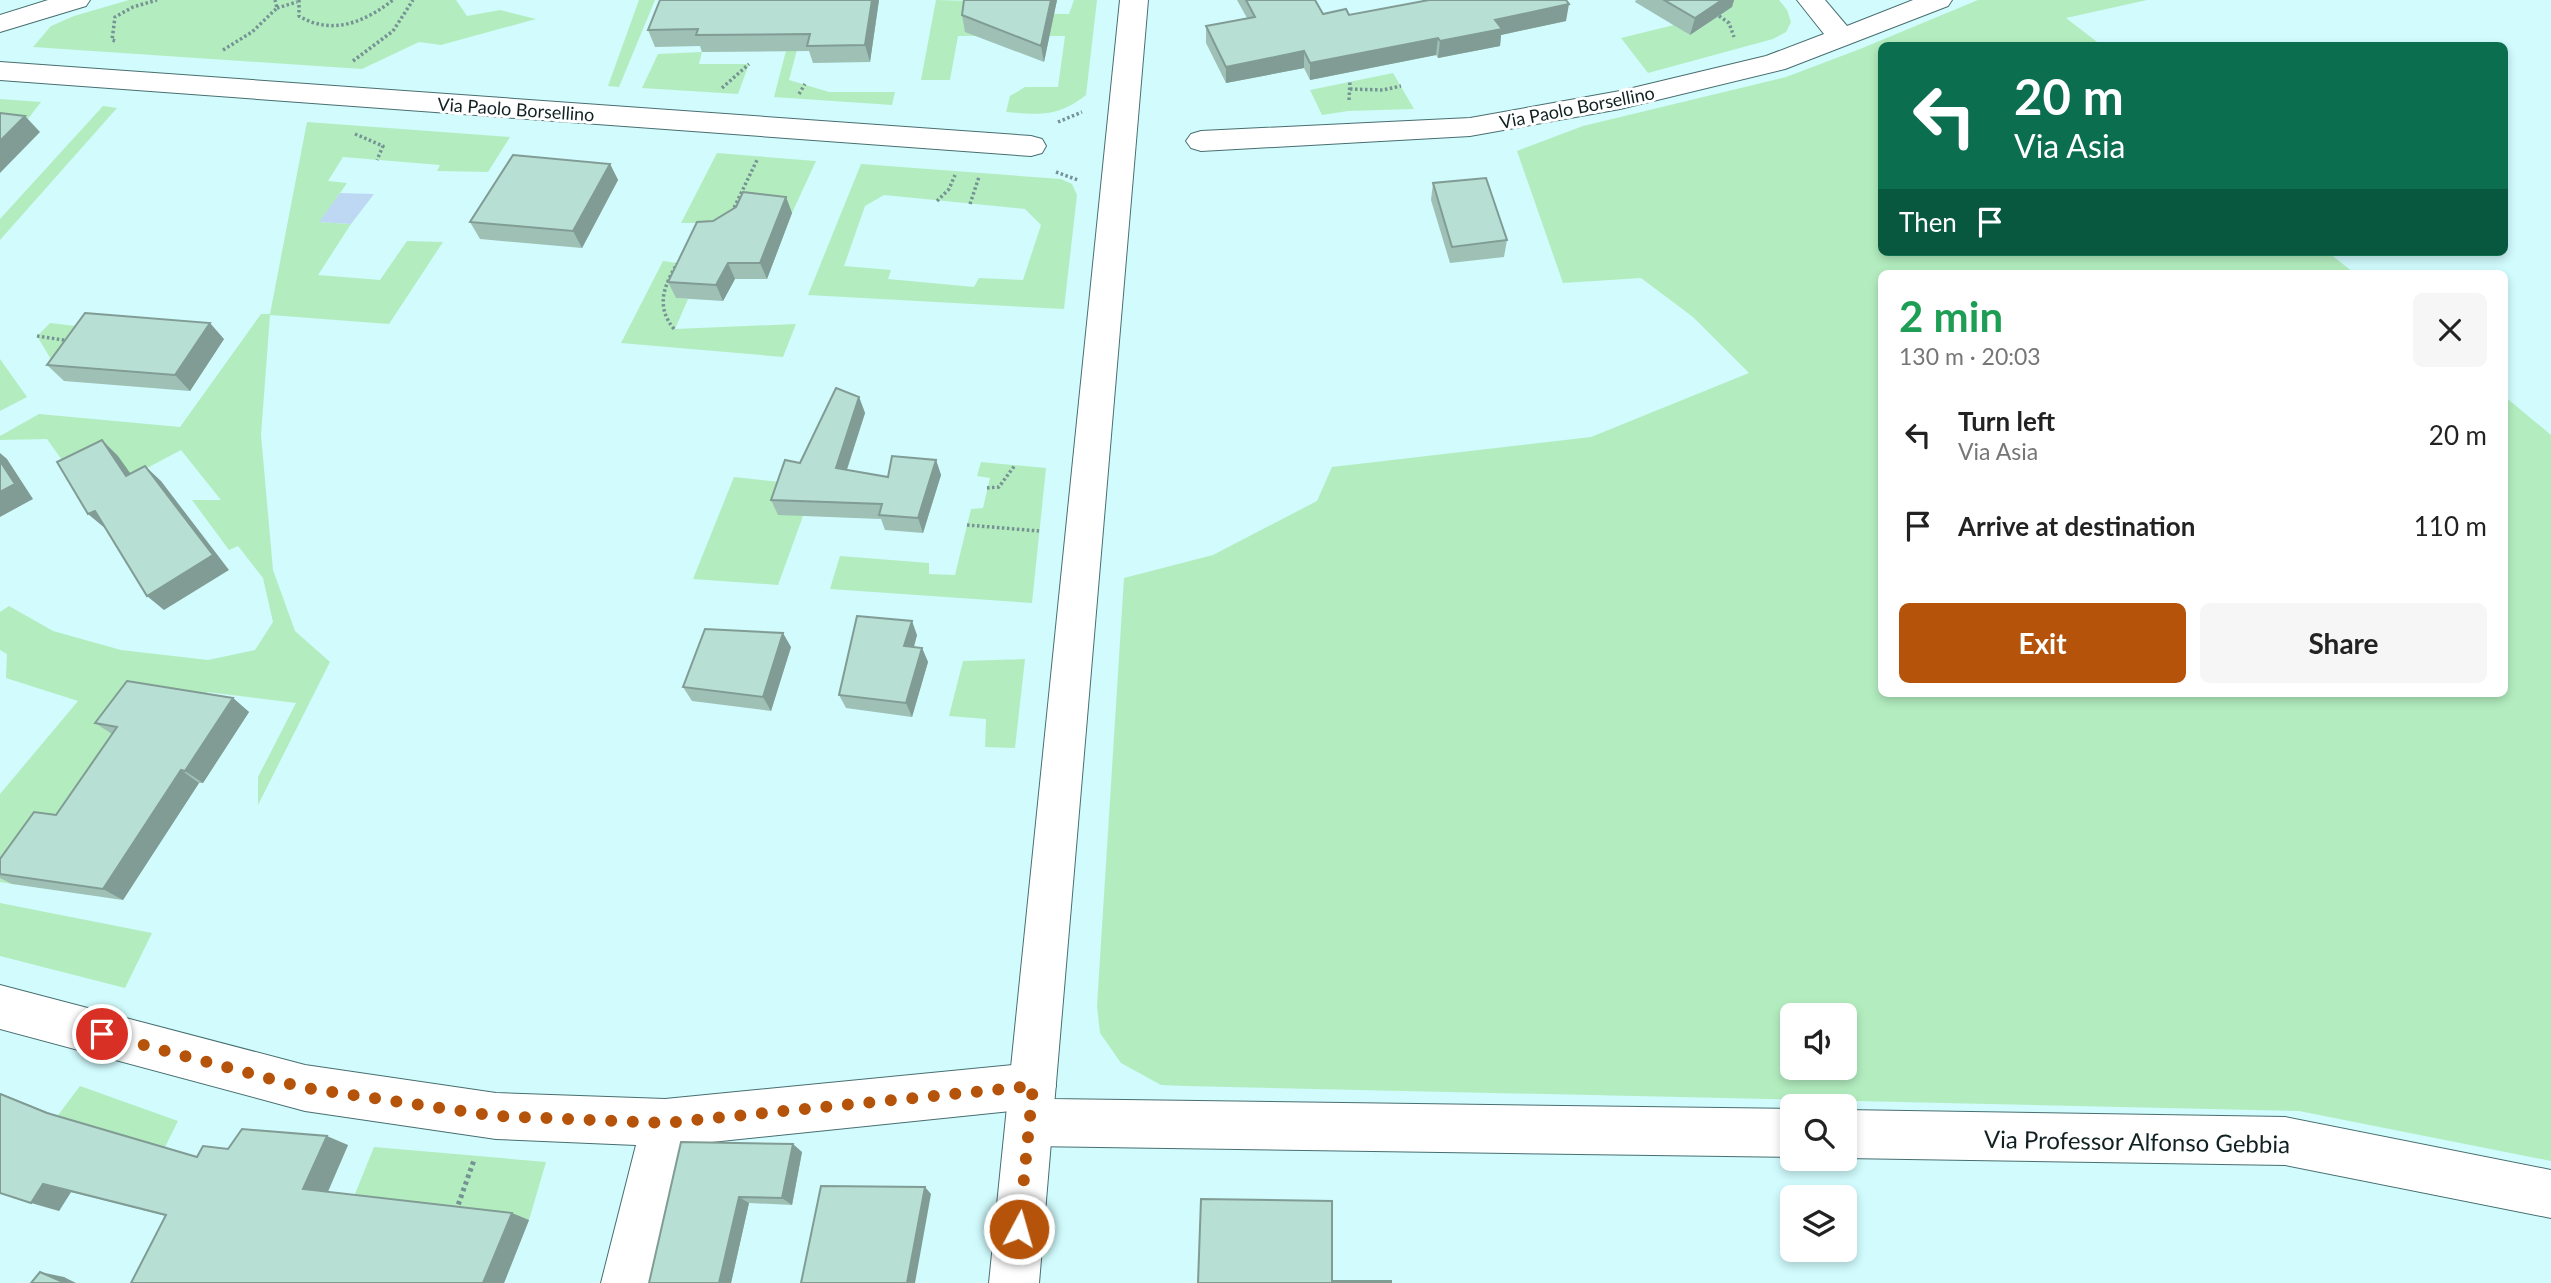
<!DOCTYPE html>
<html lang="en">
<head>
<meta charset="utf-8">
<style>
  :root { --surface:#fff; --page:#f6f6f6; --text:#222; --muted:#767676; --accent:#b45309 }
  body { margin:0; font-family:Lato,sans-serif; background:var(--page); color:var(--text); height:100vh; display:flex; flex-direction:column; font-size:26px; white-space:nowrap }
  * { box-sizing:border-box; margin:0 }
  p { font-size:23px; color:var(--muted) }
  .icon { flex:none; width:38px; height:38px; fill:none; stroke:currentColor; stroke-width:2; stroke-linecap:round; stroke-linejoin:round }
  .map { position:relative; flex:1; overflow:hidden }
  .drawer { position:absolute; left:1878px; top:270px; width:630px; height:427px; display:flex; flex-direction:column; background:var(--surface); border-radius:10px; box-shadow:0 4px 10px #0003 }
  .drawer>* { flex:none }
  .hud { position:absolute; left:1878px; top:42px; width:630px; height:214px; border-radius:10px; box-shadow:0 4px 10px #0003; background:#0b6e4f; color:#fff; overflow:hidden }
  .tools { position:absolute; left:1780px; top:1003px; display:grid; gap:14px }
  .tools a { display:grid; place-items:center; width:77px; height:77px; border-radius:10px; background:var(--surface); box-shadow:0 4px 10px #0003; font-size:35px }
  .pin { position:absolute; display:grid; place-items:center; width:60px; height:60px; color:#fff; margin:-30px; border:4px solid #fff; border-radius:50%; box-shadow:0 2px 7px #0007 }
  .me { position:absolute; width:77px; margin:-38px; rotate:6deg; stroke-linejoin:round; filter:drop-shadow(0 0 5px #0008) }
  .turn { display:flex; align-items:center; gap:24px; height:147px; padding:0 21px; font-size:32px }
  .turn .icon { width:91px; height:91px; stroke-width:2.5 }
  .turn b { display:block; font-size:49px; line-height:60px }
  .then { display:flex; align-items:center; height:66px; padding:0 21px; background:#0003; gap:14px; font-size:26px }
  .round { display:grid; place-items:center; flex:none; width:74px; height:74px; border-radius:10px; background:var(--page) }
  .head { display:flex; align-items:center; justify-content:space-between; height:119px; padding:0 21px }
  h1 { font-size:42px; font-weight:700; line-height:52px; color:#1e9e55 }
  .button { display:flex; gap:14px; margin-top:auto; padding:14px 21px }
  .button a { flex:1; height:80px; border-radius:10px; background:var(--accent); color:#fff; font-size:28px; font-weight:700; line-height:80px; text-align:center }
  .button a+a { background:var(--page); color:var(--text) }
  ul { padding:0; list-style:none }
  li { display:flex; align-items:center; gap:21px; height:91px; padding:0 21px }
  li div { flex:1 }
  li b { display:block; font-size:26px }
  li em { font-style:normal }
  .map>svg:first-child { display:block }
  .green { fill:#b3edbf; fill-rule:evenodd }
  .water { fill:#bed8f3 }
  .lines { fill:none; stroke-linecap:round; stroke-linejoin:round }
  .minor-casing { stroke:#486e70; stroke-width:2 }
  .secondary-casing { stroke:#486e70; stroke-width:2 }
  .path-far1 { stroke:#759394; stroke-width:3.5; stroke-dasharray:2.5 2.5; stroke-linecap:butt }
  .path { stroke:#759394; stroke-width:5; stroke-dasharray:3.5 3.5; stroke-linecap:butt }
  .minor { fill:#fff; fill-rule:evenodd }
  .secondary { fill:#fff; fill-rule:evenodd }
  .wall { fill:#9ec0b5 }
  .shaded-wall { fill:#819c94 }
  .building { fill:#b8dfd3; stroke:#819c94; stroke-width:2 }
  .route { stroke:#b45309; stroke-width:12; stroke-dasharray:0 21.6 }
  .labels { text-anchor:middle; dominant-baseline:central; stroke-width:6; stroke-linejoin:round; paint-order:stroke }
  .far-street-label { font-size:18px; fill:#112122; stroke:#fff }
  .near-street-label { font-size:24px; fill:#112122; stroke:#fff }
</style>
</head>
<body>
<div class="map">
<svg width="2551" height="1283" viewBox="0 0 2551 1283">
  <rect width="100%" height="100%" fill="#d1fbfd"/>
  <!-- green -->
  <path class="green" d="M129 0H456L467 16 500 10 536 19 441 45 419 42 362 69 33 47 51 26 74 16Z
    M639 0H655L619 87 608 86Z
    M810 0 789 80 829 92H895L892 105 774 97 797 8Z
    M936 0 971 1 969 13 1069 14 1074 0H1097L1086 95C1058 117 1040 115 1006 112L1010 96 1025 87H1058L1065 36H958L950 80H921Z
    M1729 0H1779L1787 10 1791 22 1786 32 1773 39 1648 73 1621 38 1674 25 1690 35 1732 7Z
    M1978 0H2147L2066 18 2101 45 1881 46V252H2328L2354 273H1881V693H2504V396L2551 435V1161L2299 1111 1186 1086 1161 1085 1121 1063 1100 1033 1097 1006 1124 578 1213 555 1317 501 1332 467 1591 437 1749 373 1693 317 1641 278 1563 283 1517 151 1583 126 1786 77 1860 49ZM1792 1015H1844V1068H1792Z
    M702 52 699 64H749L738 94 642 88 658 54Z
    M1393 73 1414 109 1348 111 1322 115 1310 90Z
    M0 99 41 102 27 120 0 118Z
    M103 106 117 108 0 240V219Z
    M307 122 510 137 488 172 437 171 440 165 343 157 328 181 347 183 320 222 351 224 318 275 380 280 407 241 443 242 389 324 270 315 261 435 273 570 295 631 330 662 258 805V777L296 703 207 692 202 704 12 884 0 882V794L78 701 6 678 7 654 0 650V612L9 606 53 631 121 650 208 660 255 650 273 622 263 578 238 546 229 550 192 500H221L181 450 132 476 74 477 47 439 0 440V436L39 414 180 427 261 314H270Z
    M717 153 816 161 792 213 742 223H681Z
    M861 164 1061 179 1072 184 1077 195 1064 309 808 295ZM884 195 1025 209 1041 225 1023 280 979 278 974 287 888 279 891 270 844 266 865 206Z
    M663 261 691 265 677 298 688 299 675 329 796 324 783 357 621 343Z
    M50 323 101 329 64 381 37 336Z
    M0 359 27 397 0 411Z
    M981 462 1046 468 1032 603 830 589 840 556 929 563V574L955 575 971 509 983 508 990 478 977 476Z
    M734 477 789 483 803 516 778 585 693 579Z
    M1025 659 1015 748 985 747 986 719 949 716 963 661Z
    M0 903 152 933 125 988 0 956Z
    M80 1086 178 1121 164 1149 56 1118Z
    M374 1147 546 1162 529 1220 456 1211 319 1283Z"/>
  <!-- water -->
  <path class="water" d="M340 193 374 194 351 224 319 222Z"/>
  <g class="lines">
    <defs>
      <path id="minor" d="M48 0H90L86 6 0 32V15Z
        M1797 0H1825L1847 26 1913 0H1952L1948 6 1785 69 1620 109 1470 136 1201 151 1191 148 1186 141 1191 134 1201 131 1470 118 1620 91 1766 56 1824 34Z
        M0 62 1031 136 1042 139 1046 146 1042 153 1031 156 0 80Z
        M0 985 305 1065 496 1093 665 1099 1033 1063 1049 1070 1056 1086 1051 1099 1792 1109V1157L1030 1146 1013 1139 1006 1122 1011 1111 683 1145 651 1283H601L636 1145 496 1139 305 1111 0 1029Z
        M1844 1110 2285 1117 2551 1170V1218L2285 1165 1844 1158Z"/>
      <path id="secondary" d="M1120 0H1148L1039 1283H989Z"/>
    </defs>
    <!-- minor casing -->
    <use href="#minor" class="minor-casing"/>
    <!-- secondary casing -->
    <use href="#secondary" class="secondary-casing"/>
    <!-- path-far1 -->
    <path class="path-far1" d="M299 0V16C332 36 365 22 393 0
      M277 8 297 2
      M1719 16 1729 23 1734 37
      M115 41 112 40 115 17 133 7 157 0
      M223 50 252 32 277 8 275 0
      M353 61 393 31 413 0
      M722 88 749 64
      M1350 89 1383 90 1401 86
      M799 94 805 84
      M1349 100 1350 81
      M1058 122 1082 112
      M355 134 383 146 377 160
      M1056 172 1078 180
      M937 201 949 189 955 175
      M970 204 979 177
      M732 212 757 160
      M674 329C656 307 663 287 677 264
      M37 336 70 341
      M987 488 999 487 1015 465
      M967 525 1039 531"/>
    <!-- path -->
    <path class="path" d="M456 1211 474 1160"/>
    <!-- minor -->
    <use href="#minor" class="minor"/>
    <!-- secondary -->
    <use href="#secondary" class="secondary"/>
  </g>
  <!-- wall -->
  <path class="wall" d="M879 0 870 62 813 63 809 51 702 52 700 46 655 47 648 30Z
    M964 0H1057L1044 62 965 32 962 15Z
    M1237 0H1315L1323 14 1566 21 1501 35 1500 46 1438 58 1436 55 1310 80 1304 68 1226 83 1206 43V26L1247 18Z
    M1636 0H1734L1732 7 1690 35 1635 2Z
    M610 164 618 180 582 248 480 239 470 222Z
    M1433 183 1507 240 1504 257 1450 263 1431 200Z
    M786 197 792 213 767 279H735L723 301 676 298 668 282 713 221 736 207Z
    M224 339 190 391 64 381 47 365Z
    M859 397 865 413 847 470 888 477 936 460 941 475 923 533 885 530 881 519 778 515 771 500 800 463Z
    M917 635 914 647 922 648 928 662 912 717 846 708 839 695Z
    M791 647 771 711 692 701 683 687Z
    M233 698 249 712 203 783H199L123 900 12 884 0 878V859L56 815 112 734 95 723Z
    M0 1093 56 1116 197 1157 228 1149 348 1145 328 1192 529 1220 504 1283H131L166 1216 71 1192 59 1211Z
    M681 1142 802 1152 792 1205 749 1203 731 1283Z"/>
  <!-- shaded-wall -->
  <path class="shaded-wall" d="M872 0H879L870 62 865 45Z
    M1051 0H1057L1044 62 1041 46Z
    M1722 0H1734L1732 7 1690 35 1695 18Z
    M1569 4 1566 21 1501 35 1500 46 1438 58 1440 41 1495 20Z
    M1438 38 1436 55 1310 80V63Z
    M1304 51V68L1226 83V67Z
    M25 116 40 132 0 173V141Z
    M610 164 618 180 582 248 573 231Z
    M786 197 792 213 767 279 760 263Z
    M728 263 735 279 723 301 716 285Z
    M210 323 224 339 190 391 175 375Z
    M859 397 865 413 842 484 836 468Z
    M102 440 118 456 143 491 126 476Z
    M0 453 7 459 33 499 0 517Z
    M936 460 941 475 923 533 918 518Z
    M145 466 161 481 229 570 164 610 147 596Z
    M95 511 106 529 88 514Z
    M912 621 917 635 910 660 904 646Z
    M783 633 791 647 771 711 763 697Z
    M922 648 928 662 912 717 906 703Z
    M233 698 249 712 203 783 185 771Z
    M181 770 199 783 123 900 103 889Z
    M0 1093 74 1123 47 1113 0 1094Z
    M327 1136 348 1145 325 1198 303 1189Z
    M793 1144 802 1152 792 1205 782 1198Z
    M43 1184 71 1192 59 1211 31 1203Z
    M925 1187 931 1194 915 1283H907Z
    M739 1197 749 1203 731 1283H719Z
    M512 1213 529 1220 504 1283H483Z
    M40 1272 64 1277 76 1283H65Z"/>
  <!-- building -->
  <path class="building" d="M660 0H872L865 45 807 46 810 34 696 35 698 29 648 30Z
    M964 0H1051L1041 46 962 15Z
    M1246 0H1315L1323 14 1346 9 1349 15 1429 0H1566L1569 4 1495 20 1502 29 1440 41 1438 38 1310 63 1304 51 1226 67 1206 26 1255 17Z
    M1664 0H1722L1695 18Z
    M0 113 25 116 0 141Z
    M513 155 610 164 573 231 470 222Z
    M1486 178 1507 240 1452 247 1433 183Z
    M743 192 786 197 760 263H728L716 285 668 282 697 222 713 221 736 207Z
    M85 313 210 323 175 375 47 365Z
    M836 388 859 397 836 468 888 477 892 456 936 460 918 518 879 515 882 504 771 500 785 460 800 463Z
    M102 440 126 476 145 466 213 555 147 596 95 511 88 514 57 462Z
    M0 461 15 484 0 492Z
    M857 616 912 621 904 646 922 648 906 703 839 695Z
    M705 629 783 633 763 697 683 687Z
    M127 681 233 698 185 771 181 770 103 889 0 874V859L34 812 56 815 117 727 95 723Z
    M0 1094 47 1113 197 1157 203 1146 228 1149 242 1129 327 1136 303 1189 512 1213 483 1283H131L166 1215 43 1184 31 1203 0 1193Z
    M681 1142 793 1144 782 1198 739 1197 719 1283H649Z
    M821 1186 925 1187 907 1283H801Z
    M1201 1199 1332 1201V1281H1391V1283H1198Z
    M40 1272 65 1283H31Z"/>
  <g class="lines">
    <!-- route -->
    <path class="route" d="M102 1034 305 1088 496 1116 665 1123 1033 1086 1019 1229"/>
  </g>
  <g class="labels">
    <!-- far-street labels -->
    <g class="far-street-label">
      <text transform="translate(1577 107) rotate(-11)">Via Paolo Borsellino</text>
      <text transform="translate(516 109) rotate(4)">Via Paolo Borsellino</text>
    </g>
    <!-- near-street labels -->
    <g class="near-street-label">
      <text transform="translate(2137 1141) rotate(1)">Via Professor Alfonso Gebbia</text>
    </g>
  </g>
</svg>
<div class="tools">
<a><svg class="icon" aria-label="sound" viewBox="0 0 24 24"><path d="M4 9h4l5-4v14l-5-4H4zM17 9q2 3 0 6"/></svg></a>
<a><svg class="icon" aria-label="search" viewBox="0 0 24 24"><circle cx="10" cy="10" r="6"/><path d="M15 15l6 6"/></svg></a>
<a><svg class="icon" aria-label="layers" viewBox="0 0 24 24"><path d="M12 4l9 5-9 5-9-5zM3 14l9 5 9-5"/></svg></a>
</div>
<div class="pin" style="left:102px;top:1034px;background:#d93025"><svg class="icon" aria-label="arrive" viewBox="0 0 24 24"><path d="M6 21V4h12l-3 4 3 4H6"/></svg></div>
<svg class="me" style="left:1019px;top:1229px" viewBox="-20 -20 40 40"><circle r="17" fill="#b45309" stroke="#fff" stroke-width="3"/><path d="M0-11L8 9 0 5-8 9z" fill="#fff"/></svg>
<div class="hud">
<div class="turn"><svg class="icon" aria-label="left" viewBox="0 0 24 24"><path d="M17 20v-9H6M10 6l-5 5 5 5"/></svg><div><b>20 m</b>Via Asia</div></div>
<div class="then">Then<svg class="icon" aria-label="arrive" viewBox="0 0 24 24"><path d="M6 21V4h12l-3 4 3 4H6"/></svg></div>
</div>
<section class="drawer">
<div class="head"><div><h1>2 min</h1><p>130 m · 20:03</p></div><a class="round"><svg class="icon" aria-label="close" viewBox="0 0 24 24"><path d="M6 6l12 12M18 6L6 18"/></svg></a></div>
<ul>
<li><svg class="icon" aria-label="left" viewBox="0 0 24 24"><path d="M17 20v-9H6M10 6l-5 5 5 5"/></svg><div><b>Turn left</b><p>Via Asia</p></div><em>20 m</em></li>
<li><svg class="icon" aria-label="arrive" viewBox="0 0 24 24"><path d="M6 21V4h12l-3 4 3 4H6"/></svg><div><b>Arrive at destination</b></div><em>110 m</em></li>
</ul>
<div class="button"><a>Exit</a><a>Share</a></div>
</section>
</div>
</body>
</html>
